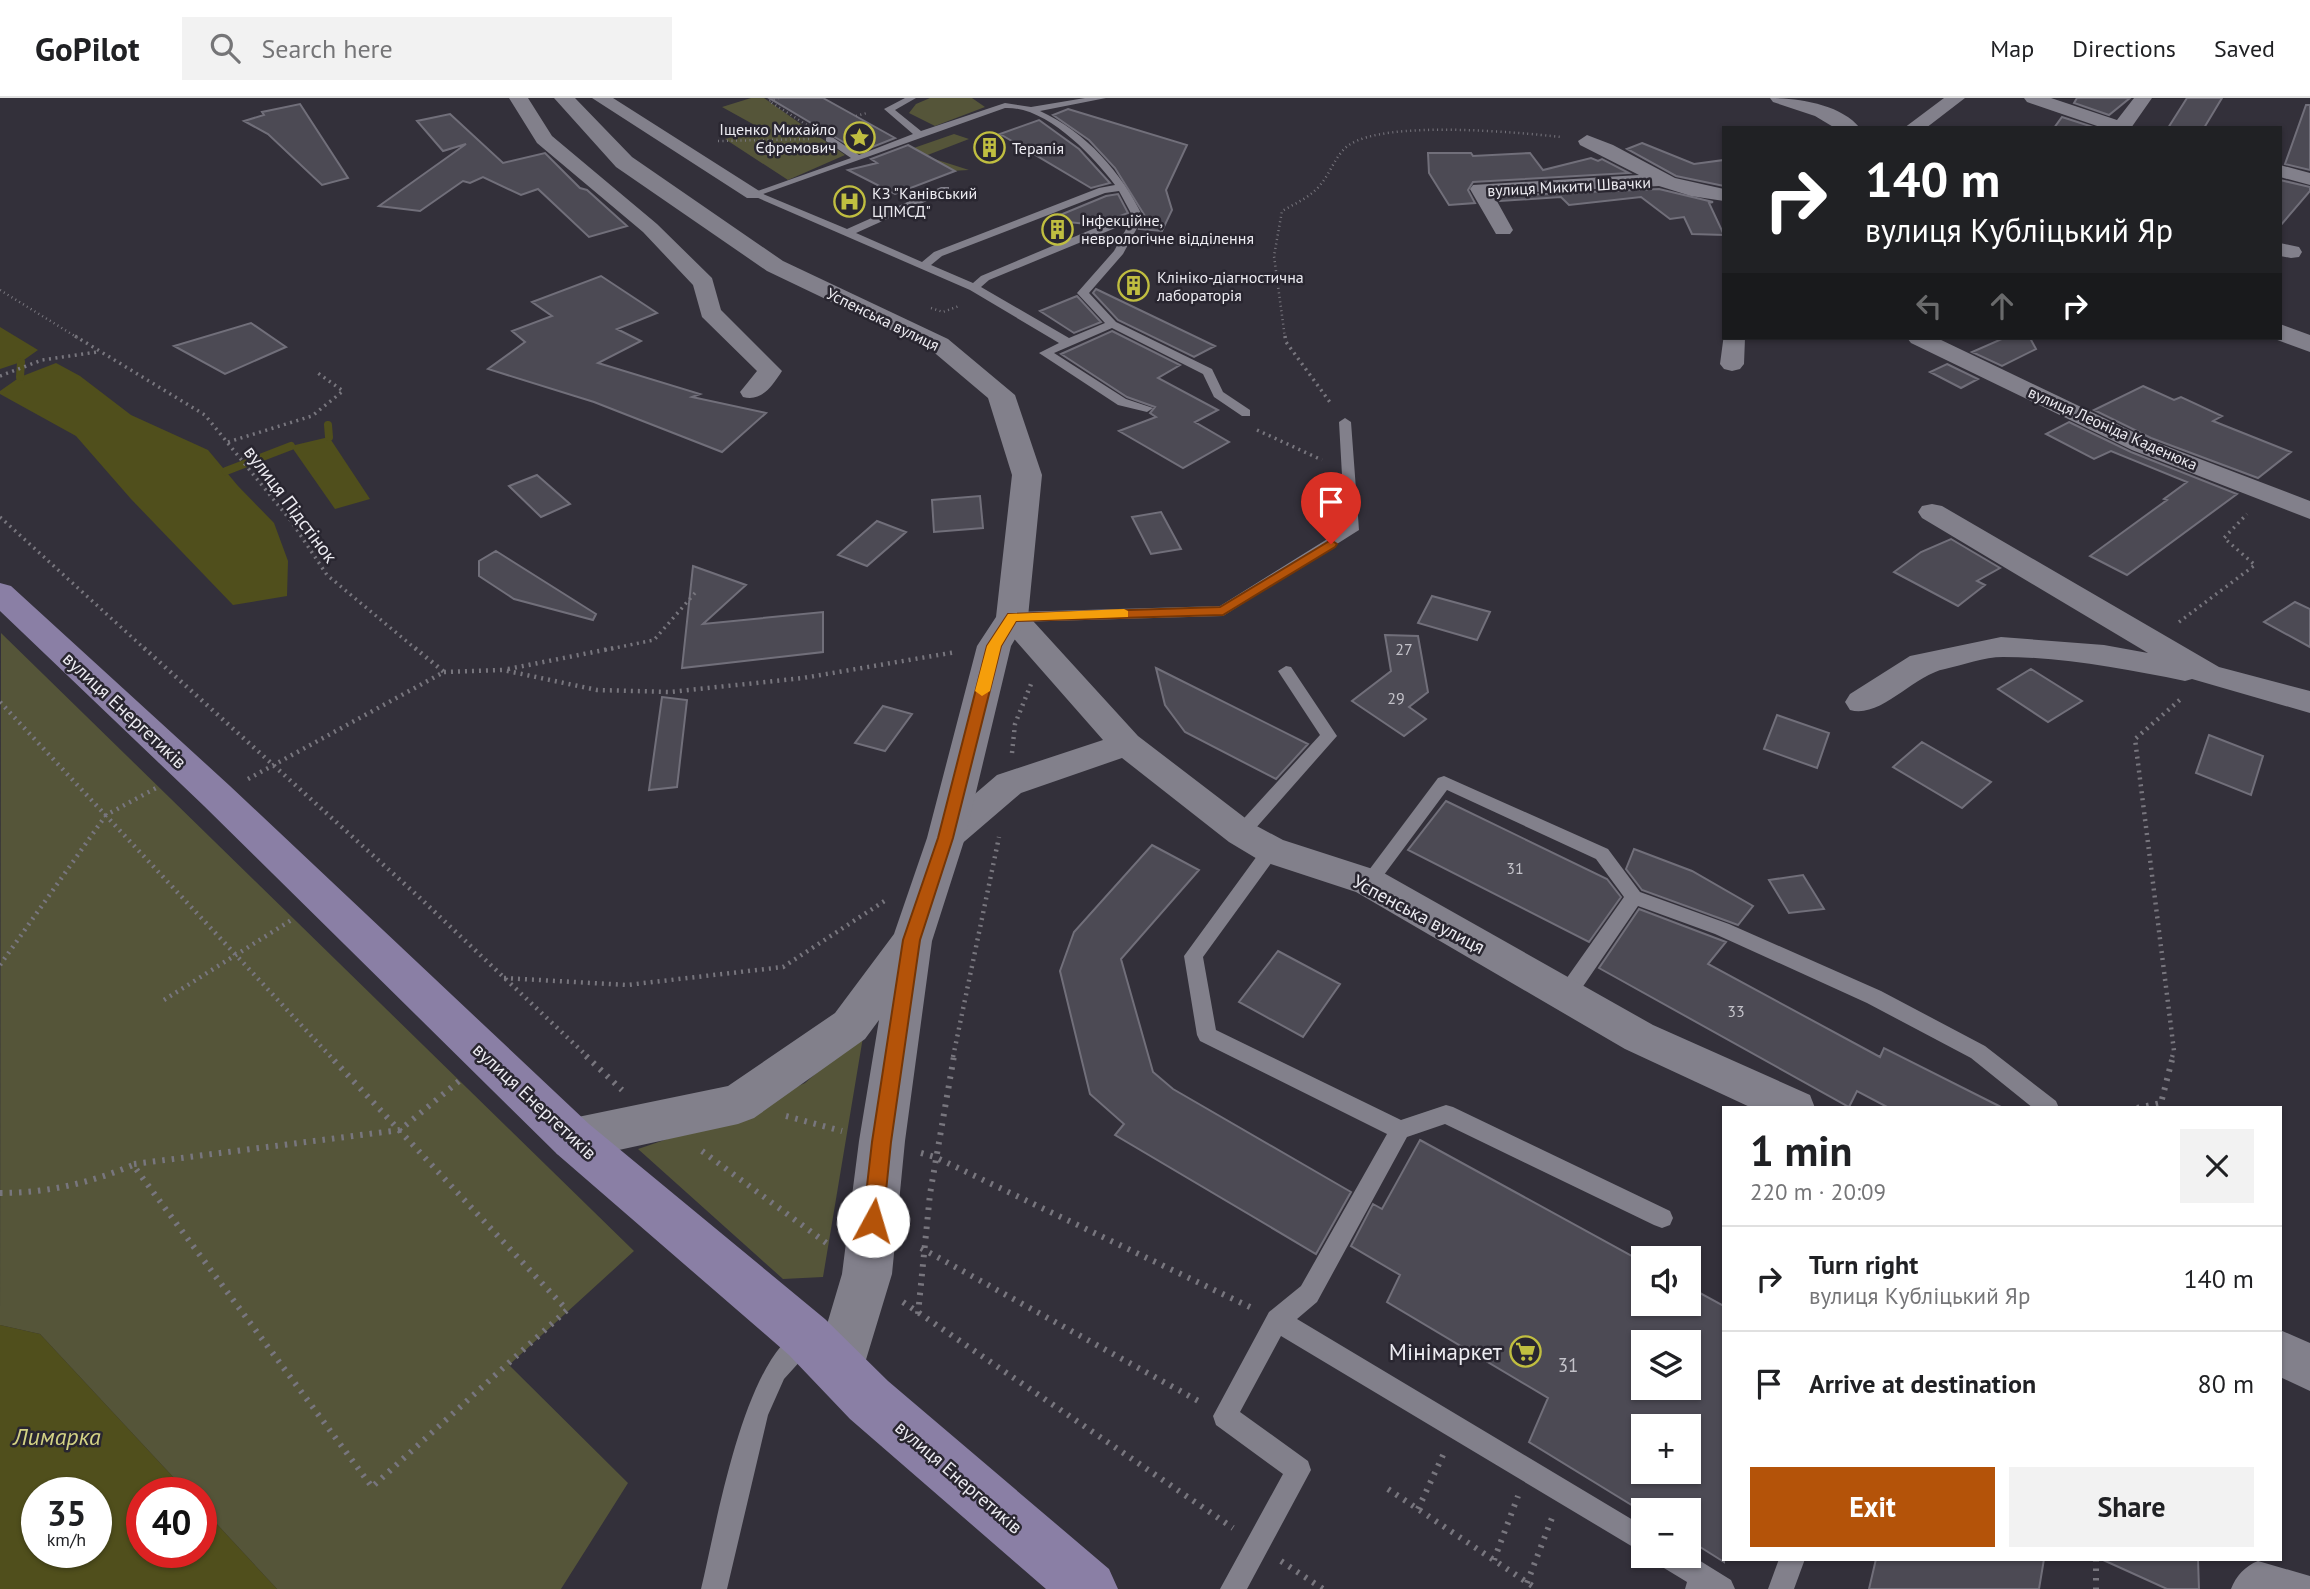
<!DOCTYPE html>
<html lang="en">
<head>
<meta charset="utf-8">
<style>
  :root { --surface:#fff; --page:#f2f2f2; --text:#202124; --muted:#757577; --line:#e0e0e0; --accent:#b45309 }
  body { margin:0; font-family:"PT Sans",sans-serif; background:var(--page); color:var(--text); height:100vh; display:flex; flex-direction:column; font-size:26px; white-space:nowrap }
  * { box-sizing:border-box; margin:0 }
  p { font-size:23px; color:var(--muted) }
  .icon { flex:none; width:38px; height:38px; fill:none; stroke:currentColor; stroke-width:2; stroke-linecap:round; stroke-linejoin:round }
  .map { position:relative; flex:1; overflow:hidden }
  .panel { position:absolute; left:1722px; top:1008px; width:560px; height:455px; display:flex; flex-direction:column; background:var(--surface); border-radius:0px; box-shadow:0 2px 5px #0004 }
  .panel>* { flex:none }
  .guide { position:absolute; left:1722px; top:28px; width:560px; height:214px; border-radius:0px; box-shadow:0 2px 5px #0004; background:#202124; color:#fff; overflow:hidden }
  .fabs { position:absolute; left:1631px; top:1148px; display:grid; gap:14px }
  .fabs a { display:grid; place-items:center; width:70px; height:70px; border-radius:0px; background:var(--surface); box-shadow:0 2px 5px #0004; font-size:35px }
  .speed { position:absolute; left:21px; top:1379px; display:flex; gap:14px; font-size:35px; font-weight:700; text-align:center }
  .speed>* { display:grid; place-content:center; width:91px; height:91px; border-radius:50%; background:var(--surface); box-shadow:0 2px 5px #0004; line-height:1 }
  .speed small { font-size:18px; font-weight:400 }
  .speed .limit { border:10px solid #d22; background:#fff; color:#111 }
  .pin { position:absolute; display:grid; place-items:center; width:60px; height:60px; color:#fff; margin:-72px -30px; border-radius:50% 50% 50% 0; rotate:-45deg; box-shadow:0 0 7px #0007 }
  .pin .icon { rotate:45deg }
  .me { position:absolute; width:77px; margin:-38px; rotate:6deg; stroke-linejoin:round; filter:drop-shadow(0 0 5px #0008) }
  .turn { display:flex; align-items:center; gap:24px; height:147px; padding:0 28px; font-size:32px }
  .turn .icon { width:91px; height:91px; stroke-width:2.5 }
  .turn b { display:block; font-size:49px; line-height:60px }
  .lanes { display:flex; align-items:center; height:66px; padding:0 28px; background:#0003; justify-content:center; gap:35px; direction:ltr }
  .lanes .off { opacity:.35 }
  .round { display:grid; place-items:center; flex:none; width:74px; height:74px; border-radius:0px; background:var(--page) }
  .summary { display:flex; align-items:center; justify-content:space-between; height:119px; padding:0 28px }
  h1 { font-size:42px; font-weight:700; line-height:52px }
  .primary-button { display:flex; gap:14px; margin-top:auto; padding:14px 28px }
  .primary-button a { flex:1; height:80px; border-radius:0px; background:var(--accent); color:#fff; font-size:28px; font-weight:700; line-height:80px; text-align:center }
  .primary-button a+a { background:var(--page); color:var(--text) }
  ul { padding:0; list-style:none }
  li { display:flex; align-items:center; gap:21px; height:105px; padding:0 28px; border-top:2px solid var(--line) }
  li div { flex:1 }
  li b { display:block; font-size:26px }
  li em { font-style:normal }
  header { display:flex; align-items:center; gap:42px; box-sizing:border-box; height:98px; padding:0 35px; background:var(--surface); border-bottom:2px solid var(--line) }
  header strong { font-size:33px }
  nav { display:flex; gap:38px; margin-inline-start:auto; font-size:24px }
  .search { width:490px; height:63px; background:var(--page); display:flex; align-items:center; gap:18px; box-sizing:border-box; padding:0 24px; border-radius:0px; color:var(--muted); font-size:26px }
  .map>svg:first-child { display:block }
  .green { fill:#555539 }
  .water { fill:#504f1c; fill-rule:evenodd }
  .lines { fill:none; stroke-linecap:round; stroke-linejoin:round }
  .stream { stroke:#504f1c; stroke-width:8 }
  .building { fill:#4c4a54; stroke:#716f7a; stroke-width:2; fill-rule:evenodd }
  .path-far3 { stroke:#78767e; stroke-width:2.5; stroke-dasharray:1 3.5; stroke-linecap:butt }
  .path-far2 { stroke:#78767e; stroke-width:3.5; stroke-dasharray:2 4.5; stroke-linecap:butt }
  .path-far1 { stroke:#78767e; stroke-width:4.5; stroke-dasharray:2 5; stroke-linecap:butt }
  .path { stroke:#78767e; stroke-width:6; stroke-dasharray:2.5 7; stroke-linecap:butt }
  .service { fill:#82808b; fill-rule:evenodd }
  .minor { fill:#82808b; fill-rule:evenodd }
  .tertiary { fill:#82808b; fill-rule:evenodd }
  .secondary { fill:#8a7fa5; fill-rule:evenodd }
  .route { fill:#b45309; stroke:#753606; stroke-width:2 }
  .slow { fill:#f59e0b }
  .labels { text-anchor:middle; dominant-baseline:central; stroke-width:5; stroke-linejoin:round; paint-order:stroke }
  .far-poi-label { font-size:16px; fill:#ecebf1; stroke:#292630; text-anchor:start }
  .far-street-label { font-size:16px; fill:#ecebf1; stroke:#292630 }
  .number-label { font-size:16px; fill:#c4c3ca }
  .street-label { font-size:19px; fill:#ecebf1; stroke:#292630 }
  .near-number-label { font-size:19px; fill:#c4c3ca }
  .near-poi-label { font-size:23px; fill:#ecebf1; stroke:#292630; text-anchor:end }
  .near-water-label { font-size:24px; font-style:italic; fill:#d3d284; stroke:#292630 }
</style>
</head>
<body>
<header>
<strong>GoPilot</strong>
<div class="search"><svg class="icon" aria-label="search" viewBox="0 0 24 24"><circle cx="10" cy="10" r="6"/><path d="M15 15l6 6"/></svg>Search here</div>
<nav><a>Map</a><a>Directions</a><a>Saved</a></nav>
</header>
<div class="map">
<svg width="2310" height="1491" viewBox="0 0 2310 1491">
  <rect width="100%" height="100%" fill="#33303a"/>
  <!-- green -->
  <path class="green" d="M751 0H764L845 57 788 82 725 41 760 30 722 9Z
    M930 0H972L985 9 935 28 909 15 916 6Z
    M954 36 969 41 925 58 969 72 950 73 885 60Z
    M1 535 634 1153 509 1267 628 1385 561 1491H277L201 1409V1395H188L40 1236 0 1227Z
    M864 933 823 1179 783 1181 638 1051 729 1020 805 985Z"/>
  <!-- water -->
  <path class="water" d="M0 229 38 252 21 264 0 271Z
    M56 265 80 278 131 317 208 352 238 388 274 425 288 463 287 498 233 507 131 401 76 338 0 296V293L20 279Z
    M329 339 370 401 335 411 291 348Z
    M0 1227 40 1236 188 1395H142V1454H201V1409L277 1491H0ZM37 1395H96V1454H37Z"/>
  <g class="lines">
    <!-- stream -->
    <path class="stream" d="M20 279 21 264
      M328 327 329 339
      M226 373 291 348"/>
  </g>
  <!-- building -->
  <path class="building" d="M769 0H823L895 40 860 54Z
    M2077 0H2130L2109 17 2074 5Z
    M2187 0H2222L2204 30H2168Z
    M300 6 348 80 322 87 268 36 244 23 264 17 262 14Z
    M2306 7H2310V72L2285 66Z
    M1068 11 1187 47 1166 92 1172 112 1162 133 1139 131 1145 118 1115 70 1089 42 1053 17Z
    M450 16 503 65 545 55 580 90 587 92 627 128 589 139 538 91 521 97 483 79 470 85 463 83 420 113 379 108 466 46 443 53 417 23Z
    M2062 19 2093 29 2054 30Z
    M1039 22 1079 51 1110 85 1091 90 1000 36Z
    M1642 45 1694 66 1724 62V88L1676 78 1627 51Z
    M908 47 955 73 895 96 848 72 877 65 871 61Z
    M1428 55H1471L1473 58 1530 55 1543 72 1591 60 1598 63 1602 61 1629 75 1473 84 1468 92 1475 105 1449 107 1429 75Z
    M2280 82 2310 89V93L2280 128Z
    M1659 91 1713 104 1709 105 1724 137 1692 136 1684 119 1670 121 1641 99 1569 107 1561 99 1500 103 1497 98Z
    M1118 96 1128 115 1097 127 1048 122 1106 98Z
    M601 178 657 215 617 231 641 243 598 265 700 296 692 299 766 315 722 354 594 304 488 271 525 244 512 233 552 218 532 204Z
    M1096 191 1215 248 1194 259 1118 222 1093 195Z
    M1077 198 1101 224 1074 235 1040 213Z
    M251 225 286 249 225 276 174 248Z
    M1112 233 1180 267 1158 280 1218 312 1195 324 1229 344 1183 370 1119 333 1156 319 1150 315 1155 309 1127 299 1061 256Z
    M2004 240H2030L2036 251 2002 268 1972 254Z
    M1947 266 1978 281 1961 290 1930 274Z
    M2143 288 2174 302 2181 299 2222 318 2213 323 2291 354 2258 380 2151 340 2094 312Z
    M2069 324 2131 354 2237 396 2127 477 2090 458 2167 402 2164 401 2187 384 2111 353 2094 361 2046 336Z
    M537 377 570 406 541 419 509 388Z
    M980 398 983 430 934 434 932 402Z
    M1161 414 1181 451 1151 456 1132 419Z
    M877 423 906 434 867 468 838 457Z
    M1951 441 2000 470 1977 483 1985 487 1958 508 1894 474 1921 454Z
    M496 453 596 516 593 522 514 501 479 478V463Z
    M693 468 746 487 703 526 823 514V554L682 570Z
    M1432 498 1490 514 1477 542 1418 525Z
    M2295 504 2310 511V549L2264 524Z
    M1385 537 1418 538 1428 594 1409 609 1426 621 1404 638 1352 603 1391 573Z
    M1156 570 1308 646 1276 681 1185 634 1165 607Z
    M2031 571 2082 603 2048 624 1998 591Z
    M662 599 687 602 677 689 649 692Z
    M883 608 912 616 885 653 855 645Z
    M1777 617 1829 635 1817 670 1764 651Z
    M2209 637 2263 658 2251 697 2196 675Z
    M1922 644 1991 684 1962 710 1893 669Z
    M1446 703 1607 781 1621 799 1589 844 1408 752Z
    M1152 747 1199 772 1121 861 1153 974 1173 991 1351 1094 1316 1156 1115 1037 1124 1026 1090 996 1060 873 1074 834Z
    M1634 751 1692 773 1753 808 1738 827 1642 792 1626 771Z
    M1803 777 1824 811 1789 815 1769 782Z
    M1639 811 1726 844 1708 866 1880 959 1884 950 2003 1010H1889L1857 993 1849 1009 1599 870Z
    M1278 853 1340 886 1303 939 1239 904Z
    M1420 1042 1643 1164V1206H1689V1189L1724 1208V1464L1689 1442V1412L1643 1414 1529 1344 1548 1300 1387 1204 1400 1177 1351 1148 1373 1106 1382 1111ZM1643 1244H1689V1290H1643ZM1643 1328H1689V1374H1643Z
    M1876 1461H2044L2039 1491H1869Z
    M2101 1461H2198L2199 1491H2167Z"/>
  <g class="lines">
    <!-- path-far3 -->
    <path class="path-far3" d="M779 0 769 3 813 31
      M856 18 867 15
      M718 43 810 41
      M0 192 78 240
      M931 210 943 214 959 208
      M1285 240 1274 158 1282 113C1296 105 1311 99 1321 86 1331 74 1336 56 1349 47 1386 22 1515 34 1561 39"/>
    <!-- path-far2 -->
    <path class="path-far2" d="M75 238 205 317 291 423 327 477 417 552
      M1285 238 1286 244 1332 307
      M0 278 42 262 97 254
      M1257 332 1322 362
      M228 344 312 318 343 293 315 273
      M0 419 146 552
      M2179 524 2255 467 2224 440 2247 416
      M605 552 654 542 695 495"/>
    <!-- path-far1 -->
    <path class="path-far1" d="M144 550 419 799 588 959
      M508 571 614 550
      M444 574 503 572 597 592 670 594 803 580 956 554
      M0 604 331 959
      M1012 655 1015 626 1031 586
      M248 681 444 574 415 550
      M0 867 106 717 158 689
      M504 880 627 887 783 869 886 802
      M164 902 293 821
      M953 959 999 739
      M2172 959 2174 953 2135 641 2182 600"/>
    <!-- path -->
    <path class="path" d="M586 958 622 992
      M2137 1010 2161 1005 2173 958
      M786 1018 842 1033
      M702 1053 829 1147
      M921 1055 935 1059 1252 1210
      M134 1066 400 1032 459 983
      M0 1095C47 1095 90 1085 133 1067L372 1389 567 1212 330 958
      M921 1150 1202 1305
      M903 1204 1233 1430
      M918 1216 930 1096 954 958
      M1388 1391 1537 1491
      M1418 1411 1444 1355
      M2096 1461V1491
      M1494 1462 1518 1398
      M1281 1463 1323 1491
      M1527 1485 1552 1420"/>
    <!-- service -->
    <path class="service" d="M905 0H916L895 12 921 33 1005 5 1031 9 1085 0H1106L1040 13C1086 34 1122 75 1143 119L1123 156 1089 195 1116 224 1212 271 1223 294 1250 312V318H1242L1214 299 1203 276 1112 230 1054 255 1126 301 1153 310 1147 314 1118 307 1039 255 1059 245 970 192 749 96 851 60 826 43V39H832L859 57 913 36 884 11ZM1005 10C1046 8 1092 57 1115 87L1099 90 934 154 922 164 856 135 949 93V89H941L847 131 763 96ZM1119 93 1132 117 1119 120 981 178 973 185 931 167 942 158 1105 95ZM1130 124 1114 153 1077 195 1105 225 1069 240 981 189 989 182Z
      M1345 320 1351 324 1359 432 1223 518 1012 524 1005 519 1012 514 1220 508 1345 430 1339 324Z
      M1286 568 1291 569 1337 638 1247 740H1235L1232 735 1235 730 1320 637 1278 573Z
      M1444 678 1608 751 1640 794 1729 826 1881 893 1985 948 2056 1003 2059 1010H2033L1971 960 1867 905 1715 836 1638 808 1573 903 1566 905 1559 903 1556 897 1559 891 1624 799 1596 761 1447 692 1375 789H1363L1360 784 1438 680Z
      M1271 745 1277 747 1280 752 1277 757 1203 859 1216 932 1401 1022 1446 1007 1453 1009 1670 1113 1673 1120 1670 1127 1662 1130 1654 1127 1445 1026 1407 1039 1317 1204 1297 1221 1643 1428V1455L1281 1238 1240 1314 1308 1363 1311 1372 1247 1491H1220L1283 1376 1216 1327 1213 1318 1269 1214 1301 1188 1387 1036 1200 943 1197 937 1184 858 1265 747Z
      M804 1230 812 1234 816 1242 812 1250 784 1281 768 1317 727 1491H701C716 1430 744 1255 804 1230Z
      M1689 1456 1731 1482 1735 1491H1685L1687 1484 1659 1467 1655 1458Z
      M1779 1461H1805L1794 1491H1768Z
      M2258 1463 2310 1478V1491H2231C2236 1478 2245 1468 2258 1463Z"/>
    <!-- minor -->
    <path class="minor" d="M509 0H528L552 38 657 126 712 180 721 212 782 273C772 288 762 304 743 299L740 294 757 273 702 219 693 187 643 134 537 45Z
      M592 0H613L764 96 761 100H747Z
      M1944 0H1965L1926 30H1904Z
      M2024 0H2051L2117 22 2134 0H2152L2131 30H2103L2027 4Z
      M1587 37 1613 47 1675 80 1724 91V103L1691 98 1659 88 1493 96 1513 132 1510 136H1496L1470 91 1473 87 1639 77 1580 47 1578 43Z
      M2280 67 2310 75V87L2280 79Z
      M2280 145 2299 149 2302 154 2299 159 2291 160 2280 158Z
      M1724 236V240H1745L1744 266 1740 271 1732 273 1724 271 1720 266Z
      M1907 240H1937L2150 342 2310 403V421L2132 352 1911 245Z
      M1932 406 1942 408 2219 569 2310 593V615L2192 581 2185 583C2125 571 2064 559 2003 559 1984 559 1963 567 1945 571 1913 577 1881 621 1850 612L1845 604 1850 596 1910 558 2001 539 2104 547 2148 555 1922 420 1918 414 1922 408Z
      M1012 509 1023 512 1138 638 1253 726 1283 742 1382 774 1653 927 1810 997 1815 1010H1752L1625 951 1356 794 1259 762 1229 744 1122 660 1021 695 958 749 946 753 934 749 929 740 934 731 997 677 1103 642 1001 526 997 519 1001 512Z
      M2280 1232 2310 1245V1293L2280 1279Z"/>
    <!-- tertiary -->
    <path class="tertiary" d="M554 0H575L632 59 783 163 948 241 1015 297 1042 377 1028 519 1011 548 965 740 932 843 905 1043 892 1176 858 1288 840 1296 822 1288 814 1270 842 1176 859 1043 879 922 865 941 754 1020 738 1026 573 1062 557 1056 550 1041 557 1026 573 1020 728 988 835 915 894 836 927 740 977 548 996 519 1012 377 988 300 930 251 767 173 616 69Z
      M1770 0C1798 0 1841 6 1860 30H1835L1815 18 1773 4Z
      M2280 226 2310 237V254L2272 240H2280Z"/>
    <!-- secondary -->
    <path class="secondary" d="M0 485 11 488 230 688 589 1026 825 1221 888 1283 1109 1471 1118 1491H1046L850 1321 789 1257 557 1056 204 708 0 513Z"/>
  </g>
  <!-- route -->
  <path class="route" d="M1331 442 1337 446 1335 449 1223 517 1016 523 1001 548 953 740 920 842 891 1044 883 1123 880 1130 873 1132 866 1130 863 1123 872 1044 903 842 938 740 987 548 1008 516 1220 509Z"/>
  <!-- slow -->
  <path class="slow" d="M1124 511 1128 513V519L1016 523 1001 548 990 593 982 598 975 593 987 548 1008 516Z"/>
  <!-- icons -->
  <defs>
    <symbol id="sight-ring" viewBox="-11 -11 22 22"><circle r="9.5" fill="#292630" stroke="#c0be40" stroke-width="1.5"/><path d="M0-6L1.8-2.2L6-1.7L2.9 1.2L3.7 5.4L0 3.3L-3.7 5.4L-2.9 1.2L-6-1.7L-1.8-2.2Z" fill="#c0be40"/></symbol>
    <symbol id="building-ring" viewBox="-11 -11 22 22"><circle r="9.5" fill="#292630" stroke="#c0be40" stroke-width="1.5"/><path d="M-4-6H4V6H1V3H-1V6H-4ZM-2.5-4.3h1.7v1.8h-1.7ZM.8-4.3h1.7v1.8H.8ZM-2.5-1h1.7V.8h-1.7ZM.8-1h1.7V.8H.8Z" fill="#c0be40"/></symbol>
    <symbol id="hospital-ring" viewBox="-11 -11 22 22"><circle r="9.5" fill="#292630" stroke="#c0be40" stroke-width="1.5"/><path d="M-5-5h3v3.5h4V-5h3V5h-3V1.5h-4V5h-3Z" fill="#c0be40"/></symbol>
    <symbol id="supermarket-ring" viewBox="-11 -11 22 22"><circle r="9.5" fill="#292630" stroke="#c0be40" stroke-width="1.5"/><path d="M-6-5.5h2.5l.6 2H6L4.5 2H-2.5L-4.4-4H-6ZM-1.5 3.2a1.3 1.3 0 1 0 .1 0ZM3 3.2a1.3 1.3 0 1 0 .1 0Z" fill="#c0be40"/></symbol>
  </defs>
  <g fill-rule="evenodd">
    <use href="#sight-ring" x="842" y="22" width="35" height="35"/>
    <use href="#building-ring" x="972" y="32" width="35" height="35"/>
    <use href="#hospital-ring" x="832" y="86" width="35" height="35"/>
    <use href="#building-ring" x="1040" y="114" width="35" height="35"/>
    <use href="#building-ring" x="1116" y="170" width="35" height="35"/>
    <use href="#supermarket-ring" x="1508" y="1236" width="35" height="35"/>
  </g>
  <g class="labels">
    <!-- far-poi labels -->
    <g class="far-poi-label">
      <text x="836" y="31" text-anchor="end">Іщенко Михайло<tspan x="836" dy="18">Єфремович</tspan></text>
      <text x="1012" y="50">Терапія</text>
      <text x="872" y="95">КЗ "Канівський<tspan x="872" dy="18">ЦПМСД"</tspan></text>
      <text x="1081" y="122">Інфекційне,<tspan x="1081" dy="18">неврологічне відділення</tspan></text>
      <text x="1157" y="179">Клініко-діагностична<tspan x="1157" dy="18">лабораторія</tspan></text>
    </g>
    <!-- far-street labels -->
    <g class="far-street-label">
      <text transform="translate(1569 88) rotate(-3)">вулиця Микити Швачки</text>
      <text transform="translate(883 221) rotate(26)">Успенська вулиця</text>
      <text transform="translate(2113 330) rotate(24)">вулиця Леоніда Каденюка</text>
    </g>
    <!-- number labels -->
    <g class="number-label">
      <text x="1404" y="551">27</text>
      <text x="1396" y="600">29</text>
      <text x="1515" y="770">31</text>
      <text x="1736" y="913">33</text>
    </g>
    <!-- street labels -->
    <g class="street-label">
      <text transform="translate(291 406) rotate(53)">вулиця Підстінок</text>
      <text transform="translate(125 612) rotate(43)">вулиця Енергетиків</text>
      <text transform="translate(1419 816) rotate(28)">Успенська вулиця</text>
      <text transform="translate(535 1003) rotate(43)">вулиця Енергетиків</text>
      <text transform="translate(959 1379) rotate(41)">вулиця Енергетиків</text>
    </g>
    <!-- near-number labels -->
    <g class="near-number-label">
      <text x="1568" y="1267">31</text>
    </g>
    <!-- near-poi labels -->
    <g class="near-poi-label">
      <text x="1502" y="1253">Мінімаркет</text>
    </g>
    <!-- near-water labels -->
    <g class="near-water-label">
      <text x="57" y="1338">Лимарка</text>
    </g>
  </g>
</svg>
<div class="fabs">
<a><svg class="icon" aria-label="sound" viewBox="0 0 24 24"><path d="M4 9h4l5-4v14l-5-4H4zM17 9q2 3 0 6"/></svg></a>
<a><svg class="icon" aria-label="layers" viewBox="0 0 24 24"><path d="M12 4l9 5-9 5-9-5zM3 14l9 5 9-5"/></svg></a>
<a>+</a>
<a>−</a>
</div>
<div class="speed"><div>35<small>km/h</small></div><div class="limit">40</div></div>
<div class="pin" style="left:1331px;top:446px;background:#d93025"><svg class="icon" aria-label="arrive" viewBox="0 0 24 24"><path d="M6 21V4h12l-3 4 3 4H6"/></svg></div>
<svg class="me" style="left:873px;top:1123px" viewBox="-20 -20 40 40"><circle r="19" fill="#fff"/><path d="M0-13L10 11 0 6-10 11z" fill="#b45309"/></svg>
<div class="guide">
<div class="turn"><svg class="icon" aria-label="right" viewBox="0 0 24 24"><path d="M7 20v-9h11M14 6l5 5-5 5"/></svg><div><b>140 m</b>вулиця Кубліцький Яр</div></div>
<div class="lanes"><svg class="icon off" aria-label="left" viewBox="0 0 24 24"><path d="M17 20v-9H6M10 6l-5 5 5 5"/></svg><svg class="icon off" aria-label="ahead" viewBox="0 0 24 24"><path d="M12 20V5M6 11l6-6 6 6"/></svg><svg class="icon" aria-label="right" viewBox="0 0 24 24"><path d="M7 20v-9h11M14 6l5 5-5 5"/></svg></div>
</div>
<section class="panel">
<div class="summary"><div><h1>1 min</h1><p>220 m · 20:09</p></div><a class="round"><svg class="icon" aria-label="close" viewBox="0 0 24 24"><path d="M6 6l12 12M18 6L6 18"/></svg></a></div>
<ul>
<li><svg class="icon" aria-label="right" viewBox="0 0 24 24"><path d="M7 20v-9h11M14 6l5 5-5 5"/></svg><div><b>Turn right</b><p>вулиця Кубліцький Яр</p></div><em>140 m</em></li>
<li><svg class="icon" aria-label="arrive" viewBox="0 0 24 24"><path d="M6 21V4h12l-3 4 3 4H6"/></svg><div><b>Arrive at destination</b></div><em>80 m</em></li>
</ul>
<div class="primary-button"><a>Exit</a><a>Share</a></div>
</section>
</div>
</body>
</html>
